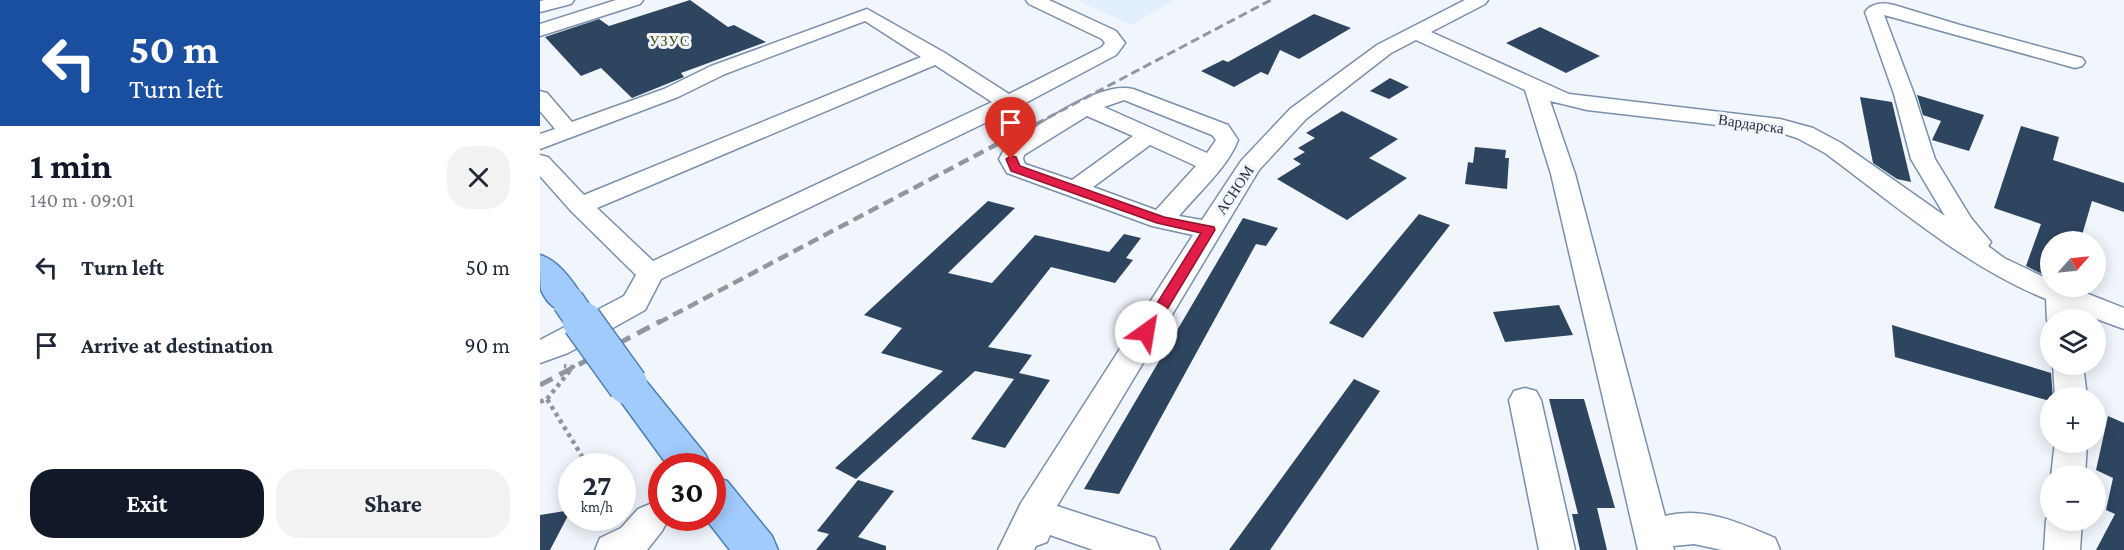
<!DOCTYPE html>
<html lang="en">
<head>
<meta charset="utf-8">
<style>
  :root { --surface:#fff; --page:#f2f2f3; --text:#1f2937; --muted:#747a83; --accent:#111827 }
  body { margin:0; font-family:"Crimson Pro",serif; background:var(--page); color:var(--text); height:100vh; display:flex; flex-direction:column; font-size:22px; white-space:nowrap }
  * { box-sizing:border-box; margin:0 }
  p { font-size:20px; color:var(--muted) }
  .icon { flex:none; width:33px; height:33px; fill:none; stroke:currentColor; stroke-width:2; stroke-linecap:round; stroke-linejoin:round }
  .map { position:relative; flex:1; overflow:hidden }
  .drawer { display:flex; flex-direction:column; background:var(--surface); width:540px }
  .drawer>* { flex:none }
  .hud { background:#1a4fa0; color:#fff; overflow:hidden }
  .needle { width:39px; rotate:63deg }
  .fabs { position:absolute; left:1500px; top:231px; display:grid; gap:12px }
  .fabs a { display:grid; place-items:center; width:66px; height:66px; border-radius:50%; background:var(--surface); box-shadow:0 3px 15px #0003; font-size:30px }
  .speed { position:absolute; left:18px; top:453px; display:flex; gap:12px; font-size:30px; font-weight:700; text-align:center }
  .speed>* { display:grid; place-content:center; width:78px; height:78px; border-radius:50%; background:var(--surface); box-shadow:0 3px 15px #0003; line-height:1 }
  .speed small { font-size:15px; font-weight:400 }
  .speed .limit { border:9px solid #d22; background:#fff; color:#111 }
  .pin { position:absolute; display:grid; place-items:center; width:51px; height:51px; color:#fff; margin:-62px -26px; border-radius:50% 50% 50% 0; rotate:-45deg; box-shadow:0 0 6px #0007 }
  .pin .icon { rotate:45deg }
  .me { position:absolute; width:66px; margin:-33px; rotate:32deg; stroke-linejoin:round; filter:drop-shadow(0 0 4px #0008) }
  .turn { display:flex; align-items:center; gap:21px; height:126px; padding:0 30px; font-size:27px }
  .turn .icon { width:78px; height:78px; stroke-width:2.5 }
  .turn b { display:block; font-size:42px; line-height:51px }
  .round { display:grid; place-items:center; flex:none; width:63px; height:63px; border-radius:24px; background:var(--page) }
  .head { display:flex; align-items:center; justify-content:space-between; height:102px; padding:0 30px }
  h1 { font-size:36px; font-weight:700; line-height:45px; color:var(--accent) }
  .action { display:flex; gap:12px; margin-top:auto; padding:12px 30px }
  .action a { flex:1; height:69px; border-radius:24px; background:var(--accent); color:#fff; font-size:24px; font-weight:700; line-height:69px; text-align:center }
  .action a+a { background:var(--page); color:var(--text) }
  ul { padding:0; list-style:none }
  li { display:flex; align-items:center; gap:18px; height:78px; padding:0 30px }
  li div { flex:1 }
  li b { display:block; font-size:22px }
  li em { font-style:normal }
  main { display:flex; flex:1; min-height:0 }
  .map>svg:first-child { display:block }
  .built { fill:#e2effd }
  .building { fill:#2e455f }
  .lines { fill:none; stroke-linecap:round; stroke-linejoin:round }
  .minor-casing { stroke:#7990ac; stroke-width:3 }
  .major-casing { stroke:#4c7eb6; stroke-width:3 }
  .path { stroke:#8e959f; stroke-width:4.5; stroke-dasharray:4 4; stroke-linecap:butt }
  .minor { fill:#fff; fill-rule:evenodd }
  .major { fill:#a0cbfb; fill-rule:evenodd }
  .rail-far2 { stroke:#9097a1; stroke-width:3; stroke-dasharray:9 4.5; stroke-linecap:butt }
  .rail-far1 { stroke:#9097a1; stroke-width:4.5; stroke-dasharray:11 6; stroke-linecap:butt }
  .rail { stroke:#9097a1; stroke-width:5; stroke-dasharray:14 8; stroke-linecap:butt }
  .major-bridge-far1-casing { stroke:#4c7eb6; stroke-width:34; stroke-linecap:butt }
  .major-bridge-casing { stroke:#4c7eb6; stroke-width:42; stroke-linecap:butt }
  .major-bridge-far1 { stroke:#a0cbfb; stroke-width:31 }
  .major-bridge { stroke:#a0cbfb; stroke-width:39 }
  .route { fill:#e11d48; stroke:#92132f; stroke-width:1.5 }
  .labels { text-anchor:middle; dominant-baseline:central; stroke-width:6; stroke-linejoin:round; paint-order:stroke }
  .far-neighbourhood-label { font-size:14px; letter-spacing:1.5px; fill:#484200; stroke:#f1f6fd }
  .street-label { font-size:15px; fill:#262f3b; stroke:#f1f6fd }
</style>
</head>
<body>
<main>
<section class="drawer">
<div class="hud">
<div class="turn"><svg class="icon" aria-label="left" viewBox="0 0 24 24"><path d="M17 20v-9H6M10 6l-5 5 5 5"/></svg><div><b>50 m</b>Turn left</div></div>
</div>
<div class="head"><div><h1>1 min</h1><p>140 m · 09:01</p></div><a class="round"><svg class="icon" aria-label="close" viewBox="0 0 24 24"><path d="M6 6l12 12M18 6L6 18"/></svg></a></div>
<ul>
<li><svg class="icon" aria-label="left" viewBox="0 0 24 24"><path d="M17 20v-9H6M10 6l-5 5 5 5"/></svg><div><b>Turn left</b></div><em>50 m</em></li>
<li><svg class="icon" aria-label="arrive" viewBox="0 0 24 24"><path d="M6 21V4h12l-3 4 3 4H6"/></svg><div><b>Arrive at destination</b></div><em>90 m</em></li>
</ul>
<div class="action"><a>Exit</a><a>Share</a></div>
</section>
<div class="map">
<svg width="1584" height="550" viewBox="0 0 1584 550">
  <rect width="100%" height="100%" fill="#f1f6fd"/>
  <!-- built -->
  <path class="built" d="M536 0H634L592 25Z"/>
  <!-- building -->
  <path class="building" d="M150 0 188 27 194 25 226 42 141 73 144 77 92 98 61 68 41 76 5 37 59 19 69 26Z
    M774 14 811 28 759 59 740 50 728 75 721 72 694 87 661 71 683 60 688 62Z
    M1000 27 1060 56 1026 73 966 43Z
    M850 78 869 87 849 99 830 91Z
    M1377 95 1444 115 1429 151 1392 140 1401 121 1383 115Z
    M1320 97 1352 102 1371 182 1357 179 1333 163Z
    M802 111 858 139 829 158 867 178 807 220 737 179 761 164 753 159 765 152 758 148 775 138 766 133Z
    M1481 126 1519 137 1513 160 1584 183V212L1552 201 1540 242H1510V278L1486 266 1501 224 1454 208Z
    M935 147 966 150 965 158H969L967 189 925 184 928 162 933 163Z
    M448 201 475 208 408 273 452 283 495 235 569 252 584 234 601 238 586 258 593 260 575 283 511 267 448 347 492 355 479 373 510 380 465 448 431 439 474 379 435 371 316 479 295 468 403 371 341 353 362 328 324 315Z
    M879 214 910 225 823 338 789 323Z
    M703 218 738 228 726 246 716 244 579 494 544 489Z
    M1019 305 1033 335 965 342 953 312Z
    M1352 325 1511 373 1513 398H1510V401L1355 357Z
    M814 379 840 391 730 550H689Z
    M1009 399H1044L1075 508H1057L1067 550H1040L1032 514H1038Z
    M1568 416 1584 423V550H1556L1575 514 1566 510 1573 478 1556 470Z
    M318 480 354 491 318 537 346 546V550H276L289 534 277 531Z
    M31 510 10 550H0V515Z"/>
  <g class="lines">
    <defs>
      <path id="minor" d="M5 0H34L31 4 0 12V1Z
        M76 0H103L100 4 0 36V24Z
        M486 0H509L576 31 585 43 576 55 476 108 121 279 105 310 28 353 0 363V340L84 296 96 275 31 211 0 176V155L8 157 44 195 381 57 325 21 185 74 138 97 0 149V134L15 129 0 111V91L7 93 32 122 124 89 171 66 327 9 405 53 469 94 562 47 565 43 562 39 489 4ZM395 65 452 102 113 261 57 208Z
        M925 0H948L945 4 891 32 1029 94 1240 119 1273 128 1301 143 1405 216 1371 159 1354 94 1325 12C1331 3 1344 2 1354 5L1420 25 1542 58 1545 62 1542 66 1535 68 1344 15 1374 94 1395 159 1431 218 1451 242 1448 246 1464 258 1510 280V286H1528L1584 308V329L1535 311V320H1510V327L1507 320 1506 299C1426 267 1354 204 1285 153L1257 138 1238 132 1047 110 1010 101 1035 174 1125 516C1164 506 1200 523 1235 538L1240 550H1182L1154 544 1133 546 1134 550H1098L1011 174 985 90 876 40 851 53 766 119 719 170 517 506 615 538 620 550H553L510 535 507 542 496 546 494 550H458L481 503 653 235 612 226 467 173 459 159 466 146C496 128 558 80 593 89L688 125 698 140C688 167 658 193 639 216L662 220 701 161 750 109 837 45ZM584 100 672 135 676 140 667 153 564 107ZM547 116 593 136 532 180 485 164 483 159 484 155ZM610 145 656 166 616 210 553 187Z
        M1513 364H1543L1547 398H1515Z
        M985 388 996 391 1001 400 1035 550H999L969 400 974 391Z
        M1515 442H1547L1545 476H1511Z
        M110 504 122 509V518H126L128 520 122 531 107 550H55L60 538 81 528 98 509Z
        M1510 511V520H1542L1540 550H1504L1506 520Z"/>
      <path id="major" d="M0 255C19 260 35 284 45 301L40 309C22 315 9 308 1 290 0 281 0 265 0 255Z
        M88 370 101 375 165 454 171 466H128L69 385 75 375Z
        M172 476 187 481 232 536 238 550H190L165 518H172Z"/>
    </defs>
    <!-- minor casing -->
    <use href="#minor" class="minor-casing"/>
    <!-- major casing -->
    <use href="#major" class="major-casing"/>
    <!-- path -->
    <path class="path" d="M7 399 33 367 24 366
      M0 402 7 399 48 466"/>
    <!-- minor -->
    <use href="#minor" class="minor"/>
    <!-- major -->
    <use href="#major" class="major"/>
    <!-- rail-far2 -->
    <path class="rail-far2" d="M460 143 731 0"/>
    <!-- rail-far1 -->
    <path class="rail-far1" d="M118 323 463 141"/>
    <!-- rail -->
    <path class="rail" d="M0 385 121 321"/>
    <defs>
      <path id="major-bridge-far1" d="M28 301 43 323"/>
      <path id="major-bridge" d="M42 321 88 385"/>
    </defs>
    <!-- major-bridge-far1 casing -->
    <use href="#major-bridge-far1" class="major-bridge-far1-casing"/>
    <!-- major-bridge casing -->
    <use href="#major-bridge" class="major-bridge-casing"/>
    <!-- major-bridge-far1 -->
    <use href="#major-bridge-far1" class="major-bridge-far1"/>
    <!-- major-bridge -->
    <use href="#major-bridge" class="major-bridge"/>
  </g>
  <!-- route -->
  <path class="route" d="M471 156 476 157 480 166 624 217 674 227 675 230 611 336 606 337 599 332 661 233 617 223 471 171 466 159Z"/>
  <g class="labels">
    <!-- far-neighbourhood labels -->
    <g class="far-neighbourhood-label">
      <text x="130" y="41">УЗУС</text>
    </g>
    <!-- street labels -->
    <g class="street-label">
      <text transform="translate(1211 124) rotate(8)">Вардарска</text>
      <text transform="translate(695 190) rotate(-56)">АСНОМ</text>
    </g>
  </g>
</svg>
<div class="fabs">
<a><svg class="needle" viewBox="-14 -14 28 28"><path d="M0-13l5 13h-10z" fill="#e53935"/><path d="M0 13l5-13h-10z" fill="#747a83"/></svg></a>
<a><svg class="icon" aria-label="layers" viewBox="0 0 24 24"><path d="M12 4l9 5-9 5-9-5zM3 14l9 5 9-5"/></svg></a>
<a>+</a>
<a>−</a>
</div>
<div class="speed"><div>27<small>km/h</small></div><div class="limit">30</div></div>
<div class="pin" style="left:471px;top:159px;background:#d93025"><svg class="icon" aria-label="arrive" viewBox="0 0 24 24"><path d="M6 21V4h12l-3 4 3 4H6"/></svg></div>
<svg class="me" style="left:606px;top:332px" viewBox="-20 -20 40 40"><circle r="19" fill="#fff"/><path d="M0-13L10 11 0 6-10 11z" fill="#e11d48"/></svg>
</div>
</main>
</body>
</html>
